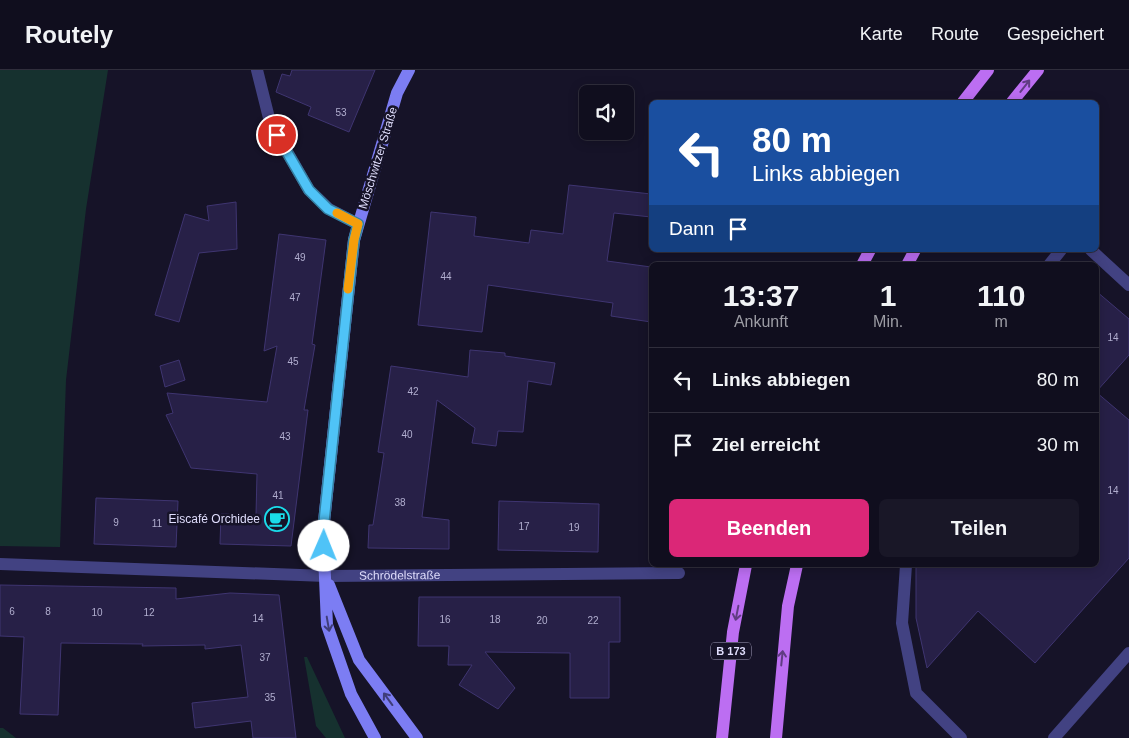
<!DOCTYPE html>
<html lang="de">
<head>
<meta charset="utf-8">
<style>
  :root { --surface:#100e1e; --page:#191727; --text:#f1f3f6; --muted:#9c9ca4; --line:#302e3c; --accent:#db2777 }
  body { margin:0; font-family:Helvetica,sans-serif; background:var(--page); color:var(--text); height:100vh; display:flex; flex-direction:column; font-size:19px; white-space:nowrap }
  * { box-sizing:border-box; margin:0 }
  p { font-size:16px; color:var(--muted) }
  .icon { flex:none; width:28px; height:28px; fill:none; stroke:currentColor; stroke-width:2; stroke-linecap:round; stroke-linejoin:round }
  .map { position:relative; flex:1; overflow:hidden }
  .side { position:absolute; left:649px; top:192px; width:450px; height:305px; display:flex; flex-direction:column; background:var(--surface); border-radius:8px; box-shadow:0 2px 12px #0003,0 0 0 1px var(--line) }
  .side>* { flex:none }
  .banner { position:absolute; left:649px; top:30px; width:450px; height:152px; border-radius:8px; box-shadow:0 2px 12px #0003,0 0 0 1px var(--line); background:#1a4fa0; color:#fff; overflow:hidden }
  .fabs { position:absolute; left:579px; top:15px; display:grid; gap:10px }
  .fabs a { display:grid; place-items:center; width:55px; height:55px; border-radius:8px; background:var(--surface); box-shadow:0 2px 12px #0003,0 0 0 1px var(--line); font-size:25px }
  .pin { position:absolute; display:grid; place-items:center; width:42px; height:42px; color:#fff; margin:-21px; border:2px solid #fff; border-radius:50%; box-shadow:0 1px 5px #0007 }
  .me { position:absolute; width:55px; margin:-28px; rotate:1deg; stroke-linejoin:round; filter:drop-shadow(0 0 4px #0008) }
  .turn { display:flex; align-items:center; gap:18px; height:105px; padding:0 20px; font-size:22px }
  .turn .icon { width:65px; height:65px; stroke-width:2.5 }
  .turn b { display:block; font-size:35px; line-height:42px }
  .then { display:flex; align-items:center; height:48px; padding:0 20px; background:#0003; gap:10px; font-size:19px }
  .eta { display:flex; justify-content:space-evenly; align-items:center; height:85px; text-align:center }
  .eta b { font-size:30px; font-weight:800; line-height:35px }
  .button { display:flex; gap:10px; margin-top:auto; padding:10px 20px }
  .button a { flex:1; height:58px; border-radius:8px; background:var(--accent); color:#fff; font-size:20px; font-weight:800; line-height:58px; text-align:center }
  .button a+a { background:var(--page); color:var(--text) }
  ul { padding:0; list-style:none }
  li { display:flex; align-items:center; gap:15px; height:65px; padding:0 20px; border-top:1px solid var(--line) }
  li div { flex:1 }
  li b { display:block; font-size:19px }
  li em { font-style:normal }
  header { display:flex; align-items:center; gap:30px; box-sizing:border-box; height:70px; padding:0 25px; background:var(--surface); border-bottom:1px solid var(--line) }
  header strong { font-size:24px }
  nav { display:flex; gap:28px; margin-inline-start:auto; font-size:18px }
  .map>svg:first-child { display:block }
  .green { fill:#16312f }
  .building { fill:#272047; stroke:#3f3571 }
  .lines { fill:none; stroke-linecap:round; stroke-linejoin:round }
  .lane { stroke:#424282; stroke-width:12 }
  .street { stroke:#424282; stroke-width:12 }
  .secondary { stroke:#7c7df3; stroke-width:12 }
  .primary { stroke:#bc6ef2; stroke-width:12 }
  .oneway { stroke:#613c83 }
  .oneway2 { stroke:#3f3d79 }
  .route-casing { stroke:#337fa1; stroke-width:12 }
  .route { stroke:#4fc3f7; stroke-width:9 }
  .slow { stroke:#f59e0b; stroke-width:9 }
  .labels { text-anchor:middle; dominant-baseline:central; stroke-width:5; stroke-linejoin:round; paint-order:stroke }
  .number-label { font-size:10px; fill:#b1aecf }
  .shield { fill:#161328; stroke:#a3a0bc; stroke-width:1 }
  .shield-label { font-size:11px; font-weight:bold; fill:#dfddfc }
  .street-label { font-size:12px; fill:#dfddfc; stroke:#161328 }
  .poi-label { font-size:12px; fill:#dfddfc; stroke:#161328; text-anchor:end }
</style>
</head>
<body>
<header>
<strong>Routely</strong>
<nav><a>Karte</a><a>Route</a><a>Gespeichert</a></nav>
</header>
<div class="map">
<svg width="1129" height="668" viewBox="0 0 1129 668">
  <rect width="100%" height="100%" fill="#161328"/>
  <!-- green -->
  <path class="green" d="M0 0H108L86 139 66 310 60 477 0 476Z
    M304 587H307L345 668H326L316 656Z
    M0 658H3L16 668H0Z"/>
  <!-- building -->
  <path class="building" d="M292 0H375L349 62 308 45 311 37 276 22 282 4 290 6Z
    M569 115 651 124V147L614 143 607 191 651 197V252L611 246 613 233 488 215 482 262 418 255 431 142 476 147 474 166 529 173 531 160 563 164Z
    M236 132 237 179 199 183 179 252 155 245 185 144 209 151 207 136Z
    M279 164 326 170 312 274 315 275 304 340H308L291 476 220 474 221 444 256 445 257 404 191 398 166 345 173 343 167 323 267 332 277 276 264 281Z
    M1096 221 1129 249V285L1096 322 1129 350V488L1035 593 978 541 927 598 916 548V495H1096Z
    M470 280 505 283V286L555 293 551 315 528 311 523 362 498 361 496 376 472 373 475 358 437 330 422 447 449 450V479L368 478 369 455H373L384 383 378 382 391 296 468 307Z
    M179 290 185 310 165 317 160 296Z
    M96 428 178 431 176 477 94 474Z
    M499 431 599 434 598 482 498 480Z
    M0 515 176 518V529L230 523 279 525 296 668H253L251 651 195 658 192 633 248 627 241 575 205 579V575L142 576 143 574 61 573 58 645 20 644 24 567 0 566Z
    M419 527H620V572H609V628H570V583L485 582 515 618 498 639 459 615 472 595H448L449 576H418Z"/>
  <g class="lines">
    <!-- lane -->
    <path class="lane" d="M257 0 270 52 309 120 329 139 358 154
      M1091 180 1129 215
      M1049 195 1061 180
      M906 495 902 553 916 623 961 668
      M1054 668 1129 583"/>
    <!-- street -->
    <path class="street" id="s1" d="M0 494 326 506 679 503"/>
    <!-- secondary -->
    <path class="secondary" d="M329 515 359 590 417 668
      M375 668 351 624 327 555 323 461 354 170 397 23 409 0"/>
    <!-- primary -->
    <path class="primary" d="M963 32 988 0
      M1012 32 1038 0
      M862 195 870 180
      M907 195 915 180
      M722 668 733 562 746 495
      M776 668 788 536 797 495"/>
  </g>
  <!-- one-way arrows -->
  <defs><path id="oneway-shaft" d="M-6 0H5M1.5-3L5.5 0L1.5 3" fill="none" stroke-width="1.6" stroke-linecap="round" stroke-linejoin="round" transform="scale(1.25)"/></defs>
  <g class="oneway">
    <use href="#oneway-shaft" transform="translate(1025 16) rotate(-52)"/>
    <use href="#oneway-shaft" transform="translate(737 543) rotate(101)"/>
    <use href="#oneway-shaft" transform="translate(782 588) rotate(-84)"/>
  </g>
  <g class="oneway2">
    <use href="#oneway-shaft" transform="translate(328 554) rotate(80)"/>
    <use href="#oneway-shaft" transform="translate(388 629) rotate(-126)"/>
  </g>
  <g class="lines">
    <defs>
      <path id="route" d="M277 65 309 120 328 139 358 154 354 170 323 461 324 476"/>
    </defs>
    <!-- route casing -->
    <use href="#route" class="route-casing"/>
    <!-- route -->
    <use href="#route" class="route"/>
    <!-- slow -->
    <path class="slow" d="M337 143 358 154 354 170 348 219"/>
  </g>
  <!-- icons -->
  <defs>
    <symbol id="cafe-ring" viewBox="-11 -11 22 22"><circle r="9.5" fill="#161328" stroke="#1adcea" stroke-width="1.5"/><path d="M-5.5-4.5H6V0H3Q3 3.5 0 3.5H-2.5Q-5.5 3.5-5.5 0ZM3-3.2v2h1.7v-2ZM-6 4.5H4V6H-6Z" fill="#1adcea"/></symbol>
  </defs>
  <g fill-rule="evenodd">
    <use href="#cafe-ring" x="263" y="435" width="28" height="28"/>
  </g>
  <g class="labels">
    <!-- number labels -->
    <g class="number-label">
      <text x="341" y="42">53</text>
      <text x="300" y="187">49</text>
      <text x="446" y="206">44</text>
      <text x="295" y="227">47</text>
      <text x="1113" y="267">14</text>
      <text x="293" y="291">45</text>
      <text x="413" y="321">42</text>
      <text x="407" y="364">40</text>
      <text x="285" y="366">43</text>
      <text x="1113" y="420">14</text>
      <text x="278" y="425">41</text>
      <text x="400" y="432">38</text>
      <text x="116" y="452">9</text>
      <text x="157" y="453">11</text>
      <text x="524" y="456">17</text>
      <text x="574" y="457">19</text>
      <text x="12" y="541">6</text>
      <text x="48" y="541">8</text>
      <text x="97" y="542">10</text>
      <text x="149" y="542">12</text>
      <text x="258" y="548">14</text>
      <text x="445" y="549">16</text>
      <text x="495" y="549">18</text>
      <text x="542" y="550">20</text>
      <text x="593" y="550">22</text>
      <text x="265" y="587">37</text>
      <text x="270" y="627">35</text>
    </g>
    <!-- shield labels -->
    <rect class="shield" x="711" y="572.5" width="40" height="17" rx="4"/>
    <g class="shield-label">
      <text x="731" y="581">B 173</text>
    </g>
    <!-- street labels -->
    <g class="street-label">
      <text transform="translate(378 88) rotate(-73)">Möschwitzer Straße</text>
      <text stroke="none"><textPath href="#s1" startOffset="400">Schrödelstraße</textPath></text>
    </g>
    <!-- poi labels -->
    <g class="poi-label">
      <text x="260" y="449">Eiscafé Orchidee</text>
    </g>
  </g>
</svg>
<div class="fabs">
<a><svg class="icon" aria-label="sound" viewBox="0 0 24 24"><path d="M4 9h4l5-4v14l-5-4H4zM17 9q2 3 0 6"/></svg></a>
</div>
<div class="pin" style="left:277px;top:65px;background:#d93025"><svg class="icon" aria-label="arrive" viewBox="0 0 24 24"><path d="M6 21V4h12l-3 4 3 4H6"/></svg></div>
<svg class="me" style="left:324px;top:476px" viewBox="-20 -20 40 40"><circle r="19" fill="#fff"/><path d="M0-13L10 11 0 6-10 11z" fill="#4fc3f7"/></svg>
<div class="banner">
<div class="turn"><svg class="icon" aria-label="left" viewBox="0 0 24 24"><path d="M17 20v-9H6M10 6l-5 5 5 5"/></svg><div><b>80 m</b>Links abbiegen</div></div>
<div class="then">Dann<svg class="icon" aria-label="arrive" viewBox="0 0 24 24"><path d="M6 21V4h12l-3 4 3 4H6"/></svg></div>
</div>
<section class="side">
<div class="eta">
<div><b>13:37</b><p>Ankunft</p></div>
<div><b>1</b><p>Min.</p></div>
<div><b>110</b><p>m</p></div>
</div>
<ul>
<li><svg class="icon" aria-label="left" viewBox="0 0 24 24"><path d="M17 20v-9H6M10 6l-5 5 5 5"/></svg><div><b>Links abbiegen</b></div><em>80 m</em></li>
<li><svg class="icon" aria-label="arrive" viewBox="0 0 24 24"><path d="M6 21V4h12l-3 4 3 4H6"/></svg><div><b>Ziel erreicht</b></div><em>30 m</em></li>
</ul>
<div class="button"><a>Beenden</a><a>Teilen</a></div>
</section>
</div>
</body>
</html>
